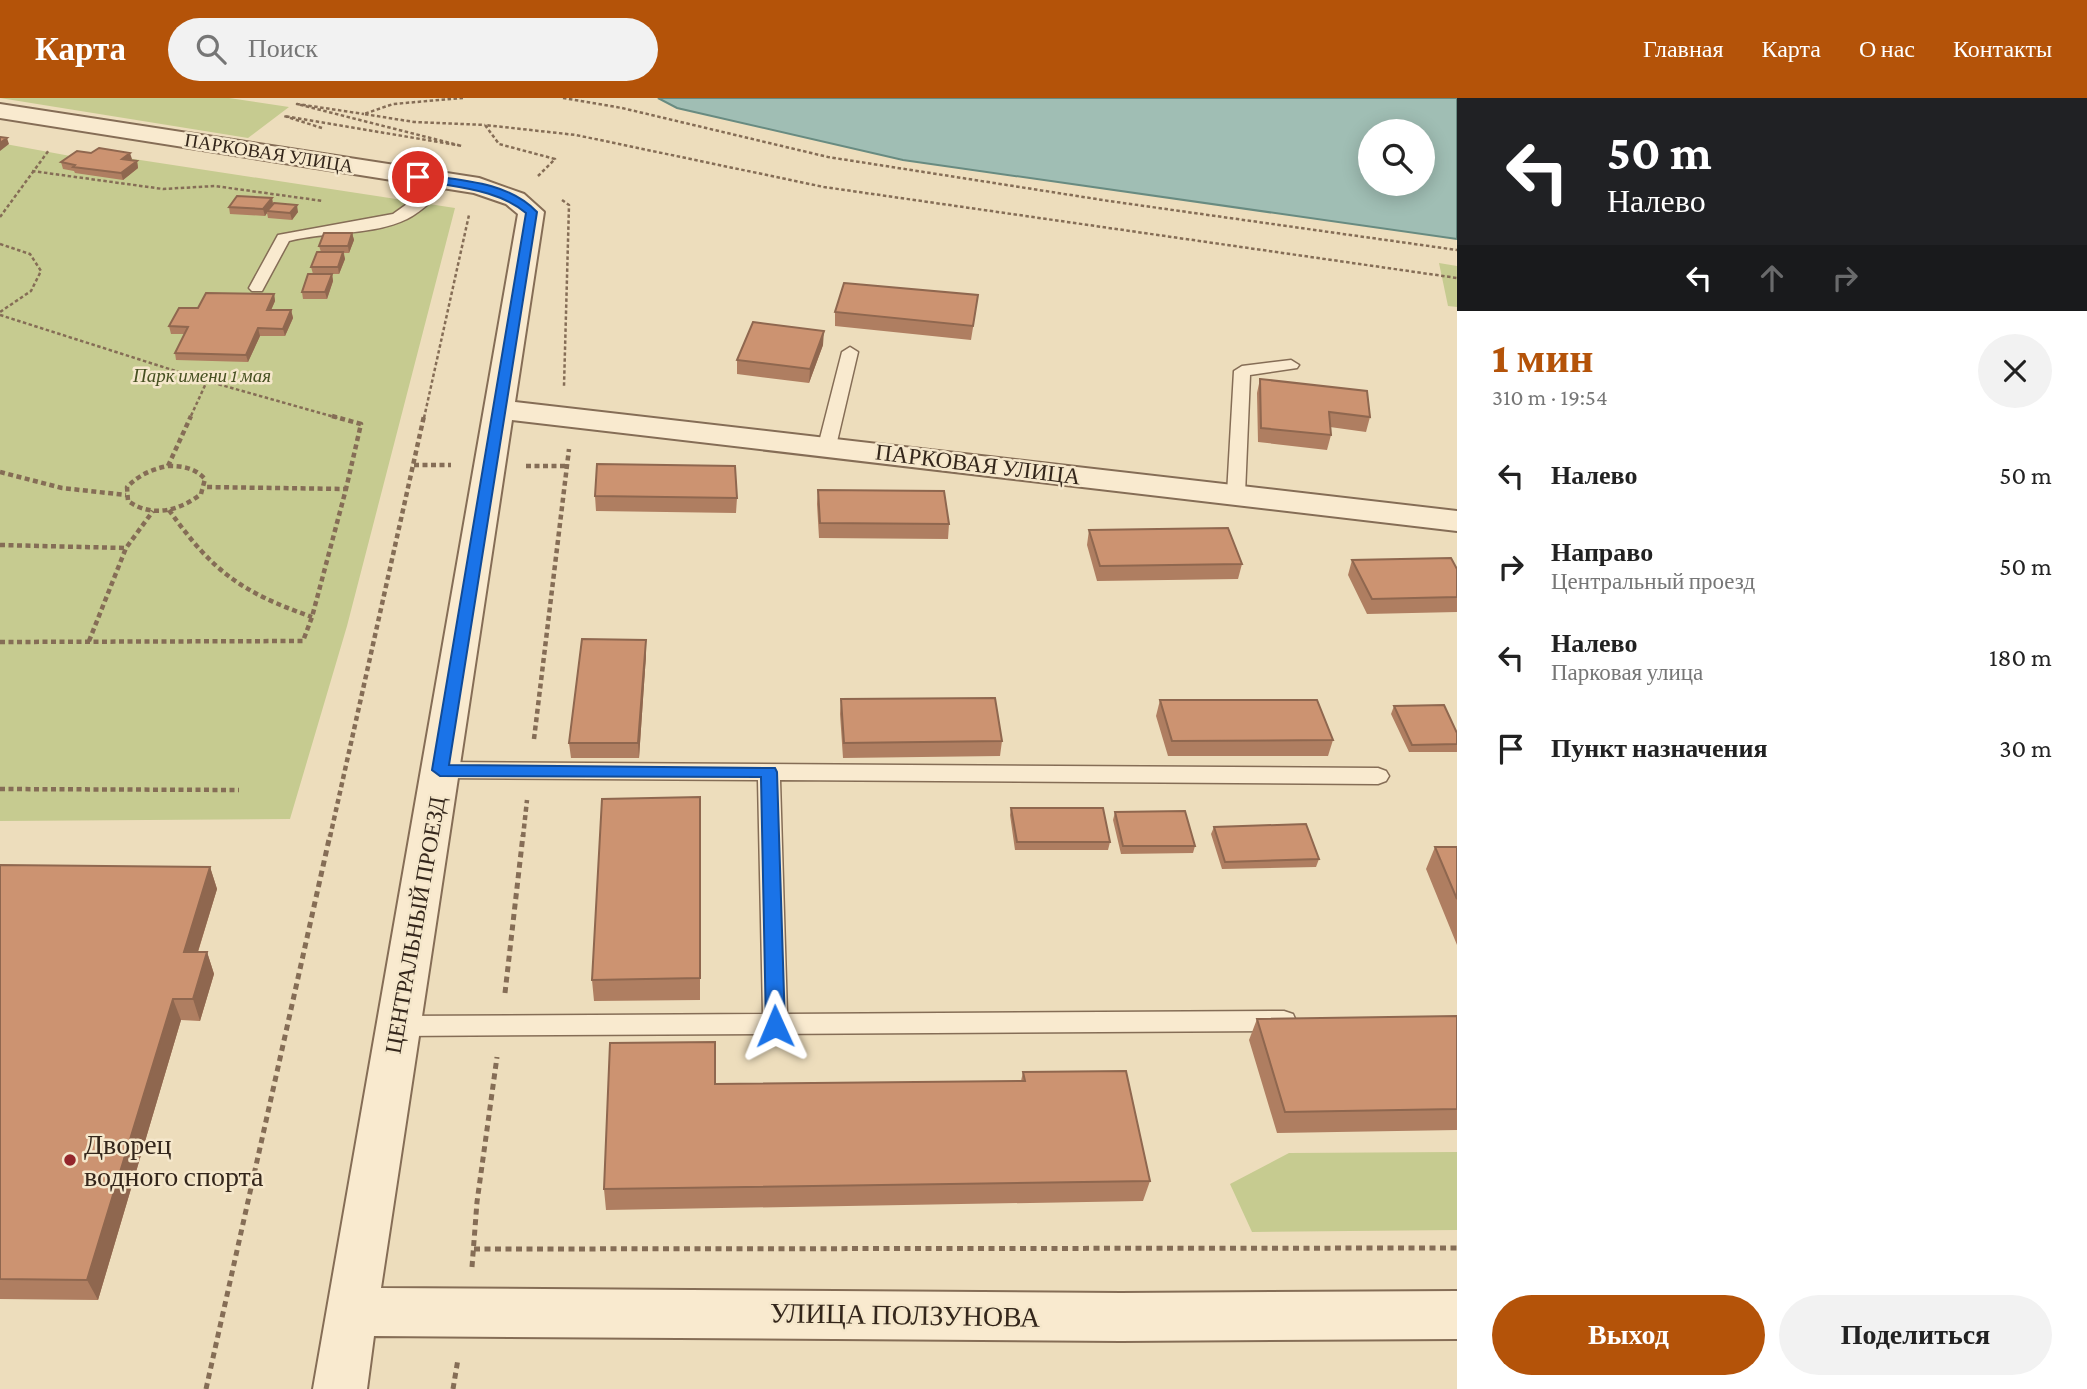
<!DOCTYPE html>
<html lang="ru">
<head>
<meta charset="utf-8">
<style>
  :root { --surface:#fff; --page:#f2f2f2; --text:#222; --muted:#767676; --accent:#b45309 }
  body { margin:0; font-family:"Crimson Pro",serif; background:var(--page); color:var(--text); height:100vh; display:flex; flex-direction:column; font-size:26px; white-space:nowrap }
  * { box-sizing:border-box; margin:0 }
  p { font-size:23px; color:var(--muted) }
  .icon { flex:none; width:38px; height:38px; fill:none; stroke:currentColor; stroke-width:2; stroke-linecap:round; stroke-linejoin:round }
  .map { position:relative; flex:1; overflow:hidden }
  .panel { display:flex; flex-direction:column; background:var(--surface); width:630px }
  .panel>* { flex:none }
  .banner { background:#202124; color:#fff; overflow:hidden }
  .fabs { position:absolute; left:1358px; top:21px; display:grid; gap:14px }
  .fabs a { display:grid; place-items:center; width:77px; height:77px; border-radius:50%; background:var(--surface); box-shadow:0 4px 18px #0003; font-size:35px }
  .pin { position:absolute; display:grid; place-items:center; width:60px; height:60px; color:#fff; margin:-30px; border:4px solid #fff; border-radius:50%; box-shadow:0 2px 7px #0007 }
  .me { position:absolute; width:77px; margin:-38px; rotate:359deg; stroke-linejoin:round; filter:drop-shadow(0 0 5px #0008) }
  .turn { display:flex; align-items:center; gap:24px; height:147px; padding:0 35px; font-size:32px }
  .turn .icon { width:91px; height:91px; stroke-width:2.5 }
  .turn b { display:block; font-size:49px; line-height:60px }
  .lanes { display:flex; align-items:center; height:66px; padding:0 35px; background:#0003; justify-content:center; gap:35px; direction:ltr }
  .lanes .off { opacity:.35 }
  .round { display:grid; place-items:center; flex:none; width:74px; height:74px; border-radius:37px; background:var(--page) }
  .head { display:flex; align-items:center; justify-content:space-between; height:119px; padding:0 35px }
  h1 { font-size:42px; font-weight:800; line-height:52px; color:var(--accent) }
  .button { display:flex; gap:14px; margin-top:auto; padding:14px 35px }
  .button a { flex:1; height:80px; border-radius:42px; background:var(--accent); color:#fff; font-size:28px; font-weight:800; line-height:80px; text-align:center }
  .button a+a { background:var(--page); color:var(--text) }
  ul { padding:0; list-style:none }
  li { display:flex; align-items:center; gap:21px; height:91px; padding:0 35px }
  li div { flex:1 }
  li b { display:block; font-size:26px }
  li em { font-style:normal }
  header { display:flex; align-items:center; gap:42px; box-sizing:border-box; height:98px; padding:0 35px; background:var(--accent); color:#fff }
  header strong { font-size:33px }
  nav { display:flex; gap:38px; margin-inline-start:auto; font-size:24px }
  .search { width:490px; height:63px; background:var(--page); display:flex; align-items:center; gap:18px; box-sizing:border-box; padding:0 24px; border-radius:38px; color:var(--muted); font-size:26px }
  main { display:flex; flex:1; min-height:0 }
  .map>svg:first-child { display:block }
  .green { fill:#c6cb90 }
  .water { fill:#a0beb4; stroke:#688b81; stroke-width:2; fill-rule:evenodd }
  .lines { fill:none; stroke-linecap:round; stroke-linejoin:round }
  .lane-casing { stroke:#856d56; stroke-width:3 }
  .street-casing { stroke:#856d56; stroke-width:4 }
  .path-far2 { stroke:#856d56; stroke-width:2.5; stroke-dasharray:3.5 2.5; stroke-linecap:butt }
  .path-far1 { stroke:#856d56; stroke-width:4.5; stroke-dasharray:5 3.5; stroke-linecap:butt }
  .path { stroke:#856d56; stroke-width:5; stroke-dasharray:6 4.5; stroke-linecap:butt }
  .lane { fill:#f9eacf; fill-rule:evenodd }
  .street { fill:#f9eacf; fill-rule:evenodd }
  .wall { fill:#af7e61 }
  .shaded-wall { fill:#8f674f }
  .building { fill:#cc9371; stroke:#8f674f; stroke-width:2 }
  .route { fill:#1a73e8; stroke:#114b97; stroke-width:2 }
  .poi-dot { fill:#94262b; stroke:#f5e7cb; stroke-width:2.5 }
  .labels { text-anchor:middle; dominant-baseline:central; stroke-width:5; stroke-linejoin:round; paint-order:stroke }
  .far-street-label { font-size:19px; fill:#34261b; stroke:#f5e7cb }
  .far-park-label { font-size:19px; font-style:italic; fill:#465021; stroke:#f5e7cb }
  .street-label { font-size:23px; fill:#34261b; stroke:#f5e7cb }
  .near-poi-label { font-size:28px; fill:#34261b; stroke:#f5e7cb; text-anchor:start }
  .near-street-label { font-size:28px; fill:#34261b; stroke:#f5e7cb }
</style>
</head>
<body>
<header>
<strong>Карта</strong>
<div class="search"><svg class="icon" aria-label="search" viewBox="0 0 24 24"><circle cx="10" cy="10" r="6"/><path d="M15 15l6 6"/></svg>Поиск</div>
<nav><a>Главная</a><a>Карта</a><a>О нас</a><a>Контакты</a></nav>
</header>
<main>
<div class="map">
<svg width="1457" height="1291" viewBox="0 0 1457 1291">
  <rect width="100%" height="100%" fill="#edddbc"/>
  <!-- green -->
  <path class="green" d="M0 0H229L289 9 248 40Z
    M0 45 92 62 101 56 455 110 347 528 290 721 0 723Z
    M1439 165 1457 168V209L1448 208Z
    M1457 1054V1132L1252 1134 1230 1086 1289 1055Z"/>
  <!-- water -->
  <path class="water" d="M658 0H1457V141L903 62 677 10ZM1370 33H1423V86H1370Z"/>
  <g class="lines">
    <defs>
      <path id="lane" d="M445 79 450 80V86C437 98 424 112 407 121 372 138 327 133 289 143L262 193H252L249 190 278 137 393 116Z
        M850 249 858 254 836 348 833 352H821L818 348 842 254Z
        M1291 262 1299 267 1297 270 1250 277 1245 396 1242 400H1230L1227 396 1234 273 1242 268Z
        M441 664 1378 670 1386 673 1389 678 1386 683 1378 686 780 682 787 916 1284 913 1293 916 1296 923 1293 930 1284 933 397 938 388 935 385 928 388 921 397 918 763 916 758 682 441 680 433 677 430 672 433 667Z"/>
      <path id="street" d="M0 6 479 80 524 96 544 114 515 304 1457 413V433L512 322 381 1190 1121 1195 1457 1193V1241L1121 1243 374 1238 367 1291H313L518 116 506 106 474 95 0 20Z"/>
    </defs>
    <!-- lane casing -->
    <use href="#lane" class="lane-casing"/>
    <!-- street casing -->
    <use href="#street" class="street-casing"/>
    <!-- path-far2 -->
    <path class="path-far2" d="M463 0 393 6 364 16 414 24 485 27
      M563 0 622 10 828 59 1109 103 1457 152
      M322 30 284 18 462 48 297 6 364 16
      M32 73 163 91 215 88 323 103
      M538 78 555 61 499 46 485 27 576 37 824 89 1457 180
      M562 102 569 107 564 288
      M0 119 49 52
      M0 146 30 156 41 173 31 193 0 214
      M0 217 207 283 190 320
      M207 283 338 320
      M424 320 469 117"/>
    <!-- path-far1 -->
    <path class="path-far1" d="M332 318 361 326 346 391
      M414 367H451
      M168 368 191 318
      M168 368C183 368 195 370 205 381L201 396C179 413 152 420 128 403L127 389C139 377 152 371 168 368Z
      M526 368H567
      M0 374 62 390 126 397
      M169 412C213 474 241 494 312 519
      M0 447 125 450
      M89 543 126 450 153 413
      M0 544 303 543 312 519 346 391 205 389
      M534 641 569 351
      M0 691 239 692
      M330 739 424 318
      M523 739 527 702"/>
    <!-- path -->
    <path class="path" d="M505 895 523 737
      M474 1151 1457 1150
      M472 1169 477 1104 497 959
      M206 1291 330 737
      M453 1291 458 1261"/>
    <!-- lane -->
    <use href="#lane" class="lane"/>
    <!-- street -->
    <use href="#street" class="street"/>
  </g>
  <!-- wall -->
  <path class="wall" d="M132 61 131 62 137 63 138 70 123 82 75 75 74 73 63 71 61 64Z
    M272 100 273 106 298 114 292 122 268 120 267 115 265 118 230 116 229 109Z
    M352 135 354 142 349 155H344L345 161 339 176H332L333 183 327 201H303L302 194 313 176 311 169 321 154 319 148Z
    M274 196 275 203 271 212H291L293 220 285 238H260L248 264 176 262 175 255 185 236H171L169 228 198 210Z
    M976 211 971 242 835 228V214Z
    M823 247 809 285 737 276V262Z
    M1260 281 1370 319 1366 334 1330 329 1331 337 1327 352 1258 344 1257 295Z
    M818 392 949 426 948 441 819 440 817 406Z
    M595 398 737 400 736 415 596 413Z
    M1089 432 1242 466 1238 481 1097 483 1087 447Z
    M1352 462 1457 471V514L1367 516 1348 477Z
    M646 542V557L639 660H571L569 645Z
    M841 601 1002 643 1000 658 843 660 840 616Z
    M1160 602 1333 642 1328 658H1168L1156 618Z
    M1394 608 1457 635V654H1409L1391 616Z
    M700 699V902L594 903 592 882Z
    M1011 710 1110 744 1108 752H1015L1010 717Z
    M1115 714 1195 748 1193 755 1121 756 1113 722Z
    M1214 729 1319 761 1316 769 1222 771 1211 736Z
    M1435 749H1457V847L1426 771Z
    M0 767 210 769 217 791 198 854H207L214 876 200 923 181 922 98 1202 0 1201Z
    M1457 918V1032L1277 1035 1249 942 1257 921Z
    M1023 974 1150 1083 1143 1103 606 1112 604 1091 715 986 1021 983Z"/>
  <!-- shaded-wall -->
  <path class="shaded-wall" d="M7 40 9 46 0 53V45Z
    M130 55 132 61 123 67 122 61Z
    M137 63 138 70 123 82 121 75Z
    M272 100 273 107 267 113V115L265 118 263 111Z
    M297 107 298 114 292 122 290 115Z
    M352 135 354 142 349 155 348 148Z
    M343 154 345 161 339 176 338 169Z
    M332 176 333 183 327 201 325 194Z
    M274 196 275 203 268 219 267 212Z
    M291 212 293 220 285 238 283 231Z
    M258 230 260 238 248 264 246 257Z
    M824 233 823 247 809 285 810 271Z
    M646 542V557L639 660 638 645Z
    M210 769 217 791 191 876 184 854Z
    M207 854 214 876 200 923 193 901Z
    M173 901 181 922 98 1202 87 1182Z"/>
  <!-- building -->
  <path class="building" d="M0 39 7 40 0 45Z
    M99 50 130 55 122 61 137 63 121 75 73 69 75 67 61 64 77 53 91 55Z
    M237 98 272 100 263 111 229 109Z
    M274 105 297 107 290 115 267 113Z
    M324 135H352L348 148H319Z
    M317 154H343L338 169H311Z
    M308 176H332L325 194H302Z
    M844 185 978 197 973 228 835 214Z
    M206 195 274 196 267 212H291L283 231 258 230 246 257 175 255 188 229 169 228 179 210H198Z
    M753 224 824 233 810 271 737 262Z
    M1260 281 1367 293 1370 319 1329 314 1331 337 1261 330Z
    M597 366 735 368 737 400 595 398Z
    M818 392 944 393 949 426 820 425Z
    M1228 430 1242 466 1100 468 1089 432Z
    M1451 460 1457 471V499L1372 501 1352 462Z
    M582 541 646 542 638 645H569Z
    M995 600 1002 643 844 645 841 601Z
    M1160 602H1317L1333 642 1172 643Z
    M1444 607 1457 635V646L1412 647 1394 608Z
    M700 699V880L592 882 602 701Z
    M1011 710H1103L1110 744H1017Z
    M1185 713 1195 748H1123L1115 714Z
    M1306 726 1319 761 1225 764 1214 729Z
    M1435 749H1457V801Z
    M0 767 210 769 184 854H207L193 901H173L87 1182 0 1181Z
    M1457 918V1011L1285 1014 1257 921Z
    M715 944V986L1025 983 1023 974 1126 973 1150 1083 604 1091 610 945Z"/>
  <!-- route -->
  <path class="route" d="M418 76C458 82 508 83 537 114L449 667 775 670 777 674 785 928 782 933 775 935 769 933 766 928 761 679 440 678 432 672 526 115C494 89 454 90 415 81L413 79Z"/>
  <!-- markers -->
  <circle class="poi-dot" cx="70" cy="1062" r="7"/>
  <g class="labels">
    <!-- far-street labels -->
    <g class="far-street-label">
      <text transform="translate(269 55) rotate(9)">ПАРКОВАЯ УЛИЦА</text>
    </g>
    <!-- far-park labels -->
    <g class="far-park-label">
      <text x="202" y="277">Парк имени 1 мая</text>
    </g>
    <!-- street labels -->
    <g class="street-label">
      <text transform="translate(978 366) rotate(7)">ПАРКОВАЯ УЛИЦА</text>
      <text transform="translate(415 827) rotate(-80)">ЦЕНТРАЛЬНЫЙ ПРОЕЗД</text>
    </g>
    <!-- near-poi labels -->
    <g class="near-poi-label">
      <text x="84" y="1046">Дворец<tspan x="84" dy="32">водного спорта</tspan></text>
    </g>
    <!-- near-street labels -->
    <g class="near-street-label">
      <text transform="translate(905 1217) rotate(1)">УЛИЦА ПОЛЗУНОВА</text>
    </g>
  </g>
</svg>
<div class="fabs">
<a><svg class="icon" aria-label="search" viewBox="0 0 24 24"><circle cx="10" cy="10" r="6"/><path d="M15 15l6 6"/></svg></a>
</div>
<div class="pin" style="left:418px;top:79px;background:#d93025"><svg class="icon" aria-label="arrive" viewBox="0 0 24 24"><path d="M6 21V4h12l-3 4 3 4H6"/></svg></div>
<svg class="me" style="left:775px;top:928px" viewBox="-20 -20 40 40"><path d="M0-17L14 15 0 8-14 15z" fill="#1a73e8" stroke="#fff" stroke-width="4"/></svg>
</div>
<section class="panel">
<div class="banner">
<div class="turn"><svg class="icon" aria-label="left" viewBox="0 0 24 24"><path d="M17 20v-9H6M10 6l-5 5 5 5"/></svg><div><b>50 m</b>Налево</div></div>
<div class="lanes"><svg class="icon" aria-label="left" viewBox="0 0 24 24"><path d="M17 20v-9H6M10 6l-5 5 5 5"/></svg><svg class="icon off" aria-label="ahead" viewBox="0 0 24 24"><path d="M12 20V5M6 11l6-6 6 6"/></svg><svg class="icon off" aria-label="right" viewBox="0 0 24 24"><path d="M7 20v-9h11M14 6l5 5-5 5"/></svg></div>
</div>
<div class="head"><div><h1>1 мин</h1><p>310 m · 19:54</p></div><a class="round"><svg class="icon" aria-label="close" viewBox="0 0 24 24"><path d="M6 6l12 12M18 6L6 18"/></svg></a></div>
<ul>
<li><svg class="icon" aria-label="left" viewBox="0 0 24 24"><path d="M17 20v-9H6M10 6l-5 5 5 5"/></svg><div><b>Налево</b></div><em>50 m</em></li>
<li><svg class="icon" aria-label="right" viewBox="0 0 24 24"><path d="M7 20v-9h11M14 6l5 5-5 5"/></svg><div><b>Направо</b><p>Центральный проезд</p></div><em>50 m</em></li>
<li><svg class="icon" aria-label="left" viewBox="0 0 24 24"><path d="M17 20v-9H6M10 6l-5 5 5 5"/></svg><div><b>Налево</b><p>Парковая улица</p></div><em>180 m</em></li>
<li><svg class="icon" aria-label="arrive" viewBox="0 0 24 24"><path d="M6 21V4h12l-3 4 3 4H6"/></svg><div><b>Пункт назначения</b></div><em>30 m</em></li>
</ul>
<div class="button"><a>Выход</a><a>Поделиться</a></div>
</section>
</main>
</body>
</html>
